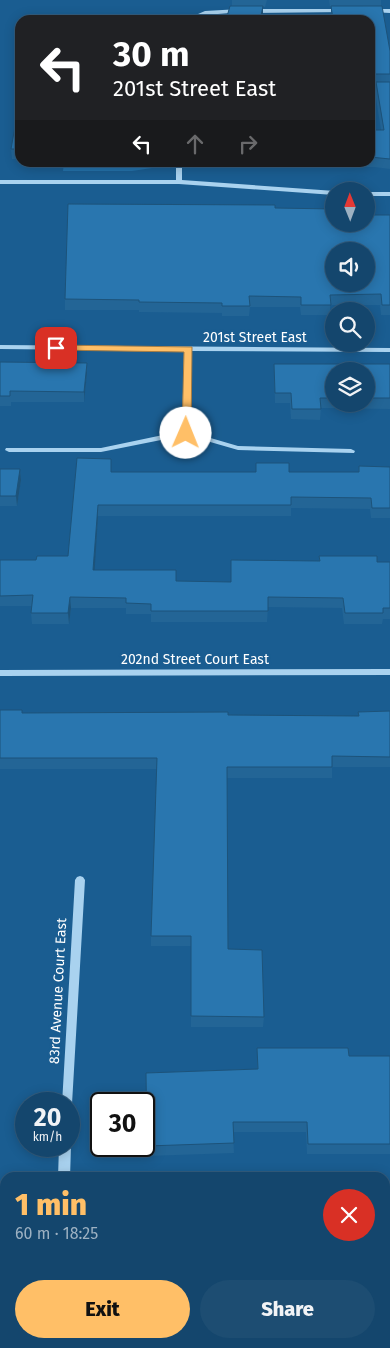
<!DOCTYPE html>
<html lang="en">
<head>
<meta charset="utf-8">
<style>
  :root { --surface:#14466d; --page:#1d4d72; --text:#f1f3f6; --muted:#9db1c2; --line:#335e80; --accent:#ffbf67 }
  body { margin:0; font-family:"Fira Sans",sans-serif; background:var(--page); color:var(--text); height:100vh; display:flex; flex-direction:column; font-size:19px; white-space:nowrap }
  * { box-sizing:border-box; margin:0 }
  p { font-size:16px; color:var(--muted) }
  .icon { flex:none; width:28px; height:28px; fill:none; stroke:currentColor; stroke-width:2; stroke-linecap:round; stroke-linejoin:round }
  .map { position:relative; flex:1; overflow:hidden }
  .sheet { position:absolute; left:0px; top:1172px; width:390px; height:176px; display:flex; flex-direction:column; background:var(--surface); border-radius:15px 15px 0 0; box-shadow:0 2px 12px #0003,0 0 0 1px var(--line) }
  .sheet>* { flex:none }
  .top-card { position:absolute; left:15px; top:15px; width:360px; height:152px; border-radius:15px; box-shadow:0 2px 12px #0003,0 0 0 1px var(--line); background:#202124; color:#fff; overflow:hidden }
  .needle { width:32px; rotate:359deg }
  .buttons { position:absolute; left:325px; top:182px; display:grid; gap:10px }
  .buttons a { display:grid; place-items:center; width:50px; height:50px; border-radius:50%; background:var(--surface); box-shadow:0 2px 12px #0003,0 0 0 1px var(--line); font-size:25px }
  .speed { position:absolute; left:15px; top:1092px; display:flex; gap:10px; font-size:25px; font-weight:700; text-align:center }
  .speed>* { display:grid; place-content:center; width:65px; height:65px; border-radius:50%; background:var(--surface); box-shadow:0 2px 12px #0003,0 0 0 1px var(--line); line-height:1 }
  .speed small { font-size:12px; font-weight:400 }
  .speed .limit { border:2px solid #111; border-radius:8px; background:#fff; color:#111 }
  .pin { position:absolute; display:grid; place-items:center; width:42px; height:42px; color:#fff; margin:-21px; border-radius:10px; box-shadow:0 2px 8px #0006 }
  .me { position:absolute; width:55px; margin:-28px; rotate:1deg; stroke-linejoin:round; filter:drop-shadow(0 0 4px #0008) }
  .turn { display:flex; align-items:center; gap:18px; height:105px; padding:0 15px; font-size:22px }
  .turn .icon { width:65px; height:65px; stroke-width:2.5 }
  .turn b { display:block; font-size:35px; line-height:42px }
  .lanes { display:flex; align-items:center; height:48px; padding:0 15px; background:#0003; justify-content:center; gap:25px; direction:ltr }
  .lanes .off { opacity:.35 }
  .round { display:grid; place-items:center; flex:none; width:52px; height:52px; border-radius:26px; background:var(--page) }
  .summary { display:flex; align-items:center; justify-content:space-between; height:85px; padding:0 15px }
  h1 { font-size:30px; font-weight:800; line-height:38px; color:var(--accent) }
  .action { display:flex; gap:10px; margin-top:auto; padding:10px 15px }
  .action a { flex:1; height:58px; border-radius:30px; background:var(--accent); color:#111; font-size:20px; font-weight:800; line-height:58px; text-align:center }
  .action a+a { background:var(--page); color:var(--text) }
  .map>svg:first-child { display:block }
  .green { fill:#2371aa }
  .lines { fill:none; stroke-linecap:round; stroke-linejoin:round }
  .minor { fill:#a9d2ef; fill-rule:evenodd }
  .wall { fill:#236596; fill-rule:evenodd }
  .shaded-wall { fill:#1d537a }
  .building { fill:#2976af; stroke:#1d537a; fill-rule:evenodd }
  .route { fill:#ffbf67; stroke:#a67c43 }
  .labels { text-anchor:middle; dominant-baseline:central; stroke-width:5; stroke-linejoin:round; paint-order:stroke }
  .street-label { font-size:14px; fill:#fff; stroke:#1a5d91 }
</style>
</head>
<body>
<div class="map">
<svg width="390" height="1348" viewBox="0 0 390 1348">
  <rect width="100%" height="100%" fill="#1a5d91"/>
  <!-- green -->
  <path class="green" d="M64 163V162L156 163 152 168 132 171H63Z"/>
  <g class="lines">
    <!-- minor -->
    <path class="minor" d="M240 9 243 11 242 12 206 15 192 20H184L205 11Z
      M343 9 345 10V12L253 13 250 11 253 9Z
      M373 9H390V13L371 12V10Z
      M176 162H182V180L335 191 334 195 179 184H0V180H176Z
      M366 192H390V196H366Z
      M0 345 390 348V352L192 351 190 432 238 446 351 449 355 451 354 453 238 450 186 435 101 452H9L5 450 6 448H101L182 431 184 351 0 349Z
      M390 669V675L0 676V670Z
      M80 876 83 877 85 880 72 1104 69 1108V1104H62L75 880 77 877Z
      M69 1142 71 1146 70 1178H58L59 1146H69Z
      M385 1234H390V1244H385Z
      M0 1237H5V1247H0Z"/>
  </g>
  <!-- wall -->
  <path class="wall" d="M232 0H267L265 7H263V15L232 6Z
    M329 0H381V6L390 51V169L374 167H324V162H370V130H381L375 92 376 83H370V20H331V7H330Z
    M20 121V159H12L11 149Z
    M275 208 334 224 390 215V315H381L380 305H330V315H301L300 307H250L249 316H222V313L139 312V310H65V299Z
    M0 362 87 363V373L84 402H11V406H0Z
    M274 364H390V409L321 408 320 420 291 419 290 403H275ZM334 371H366V404H334Z
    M256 463 289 472H358L359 466 390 467V518H371L370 509 291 508V516H98L94 570 176 581 231 582 319 561V556L377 562H390V619H383L382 624H344L342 608 268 607 267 622H151V614H126V608H71L69 624H32L31 613 32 606H0V560H36L68 556 112 472H256Z
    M0 469H20L21 480 17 506H0Z
    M0 710H22V713L358 716V712L390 711V767H332V778H227L228 949 264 1017 263 1027H191V946H151V936L157 769H0Z
    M257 1048 349 1056H390V1154H307L306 1132H233L234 1153 147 1156 146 1073 257 1069Z"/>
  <!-- shaded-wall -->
  <path class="shaded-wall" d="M263 6V15L262 20H260Z
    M87 363V373L84 402V392Z
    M20 469 21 480 17 506 16 496Z
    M98 505V516L94 581 93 570Z
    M70 597 71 608 69 624 68 613Z"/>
  <!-- building -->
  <path class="building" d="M230 6H263L260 20H226Z
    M331 6H382L390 51V74H370V20H333Z
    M376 82H390V159L370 157V130H384Z
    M16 121H20V149H11Z
    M68 204 275 205V208L334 209V224H366V215H390V305H382L381 294 330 295 331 305H301V297L249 296 250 306H222V303L139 302V300L65 299ZM334 251H366V284H334Z
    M0 362 87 363 84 392 10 391V396H0Z
    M274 364H390V398H366V371H334V398H320L321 409H292L291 393H275Z
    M77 458 111 459V472H256V463H289V472H359V466L390 467V508H372L371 498 291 497V505H98L93 570H176V581L231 582V560L320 561 319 556H377V562H390V608H383V613H345L343 598 268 597V611H151V604L126 603V598L70 597 68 613H31L33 595 0 596V560H36L37 556H68Z
    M0 469H20L16 496H0Z
    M0 710H22V713L228 712V715L359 716 358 712 390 711V757L332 756V767H227L228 949 262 950 264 1017 191 1016V936H151L157 758H0Z
    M257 1048H348L349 1056H390V1144H308L307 1122H233L234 1143 147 1146 146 1073 258 1069Z
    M385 1327H390V1348H0V1331H5V1344H385Z"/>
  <!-- route -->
  <path class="route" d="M56 345 192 347 191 433 186 436 182 433 184 352 53 350V346Z"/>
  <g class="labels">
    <!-- street labels -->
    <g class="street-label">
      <text x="255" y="337">201st Street East</text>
      <text x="195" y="659">202nd Street Court East</text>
      <text transform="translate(58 991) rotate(-87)">83rd Avenue Court East</text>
    </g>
  </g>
</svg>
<div class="buttons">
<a><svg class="needle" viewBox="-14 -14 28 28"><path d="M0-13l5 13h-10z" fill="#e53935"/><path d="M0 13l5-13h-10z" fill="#9db1c2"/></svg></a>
<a><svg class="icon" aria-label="sound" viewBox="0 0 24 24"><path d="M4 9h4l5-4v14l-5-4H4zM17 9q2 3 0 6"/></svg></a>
<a><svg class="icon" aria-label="search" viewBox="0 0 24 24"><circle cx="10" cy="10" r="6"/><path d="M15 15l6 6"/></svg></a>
<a><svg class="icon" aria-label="layers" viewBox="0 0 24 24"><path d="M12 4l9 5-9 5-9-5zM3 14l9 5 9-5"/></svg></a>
</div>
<div class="speed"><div>20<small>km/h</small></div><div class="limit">30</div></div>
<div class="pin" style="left:56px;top:348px;background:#d93025"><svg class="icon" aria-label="arrive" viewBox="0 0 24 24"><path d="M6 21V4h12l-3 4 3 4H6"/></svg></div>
<svg class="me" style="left:186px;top:433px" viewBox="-20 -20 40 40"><circle r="19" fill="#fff"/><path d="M0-13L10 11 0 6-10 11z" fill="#ffbf67"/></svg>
<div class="top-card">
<div class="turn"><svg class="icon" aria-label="left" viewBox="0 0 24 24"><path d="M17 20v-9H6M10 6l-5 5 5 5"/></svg><div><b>30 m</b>201st Street East</div></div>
<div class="lanes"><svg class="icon" aria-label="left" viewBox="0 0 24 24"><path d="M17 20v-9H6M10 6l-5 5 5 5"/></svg><svg class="icon off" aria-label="ahead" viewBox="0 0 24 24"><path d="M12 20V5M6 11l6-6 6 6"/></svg><svg class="icon off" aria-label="right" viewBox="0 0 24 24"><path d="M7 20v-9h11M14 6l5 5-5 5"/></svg></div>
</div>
<section class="sheet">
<div class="summary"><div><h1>1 min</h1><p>60 m · 18:25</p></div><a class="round" style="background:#d93025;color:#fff"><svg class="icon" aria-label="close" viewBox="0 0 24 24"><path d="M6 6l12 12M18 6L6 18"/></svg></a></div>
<div class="action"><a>Exit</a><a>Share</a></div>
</section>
</div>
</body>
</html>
